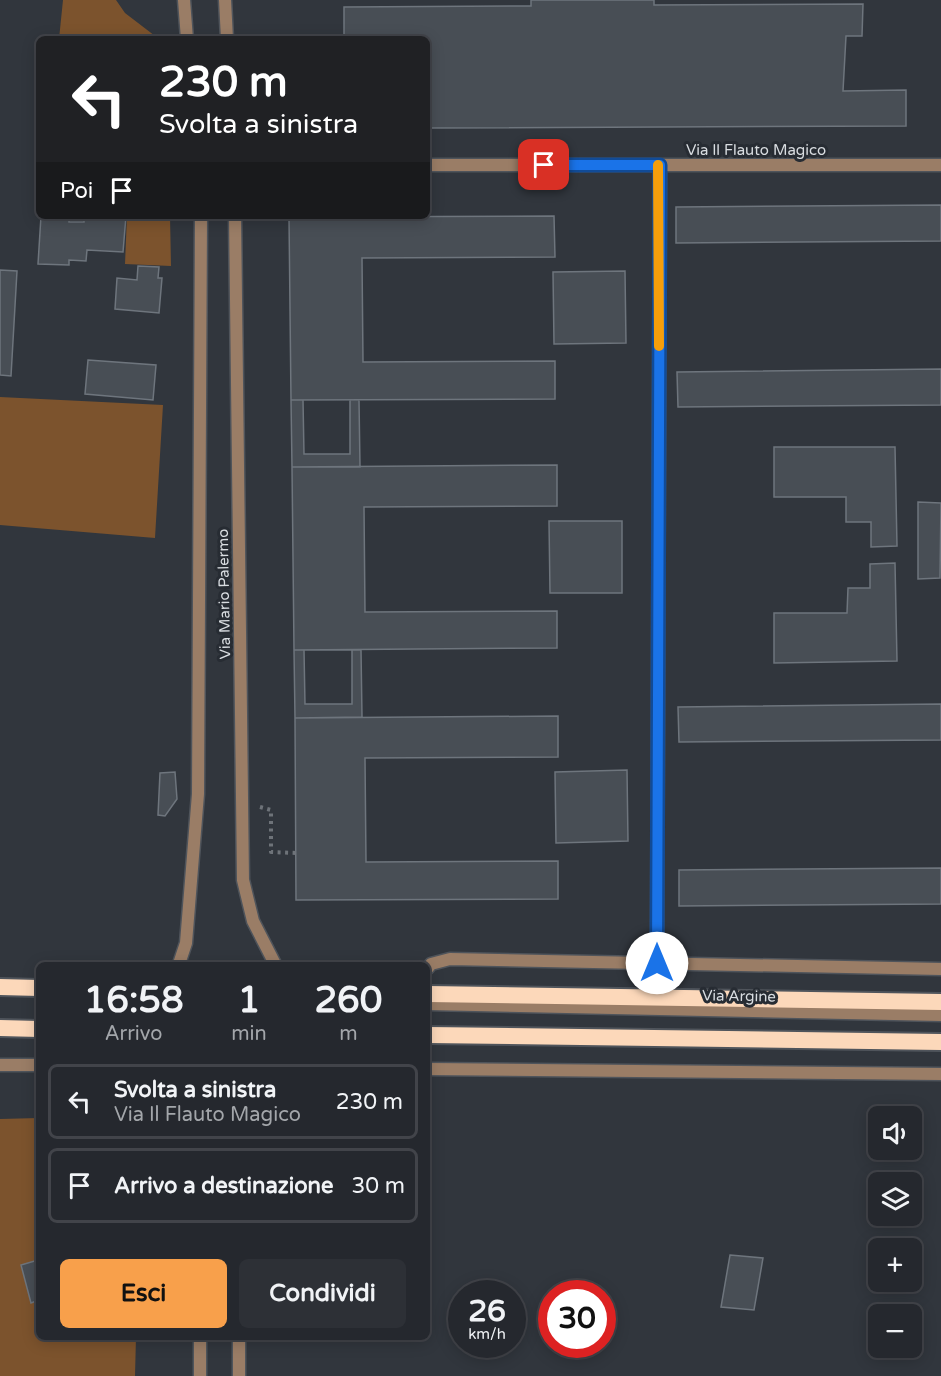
<!DOCTYPE html>
<html lang="it">
<head>
<meta charset="utf-8">
<style>
  :root { --surface:#25282e; --page:#2d3036; --text:#f1f3f6; --muted:#a3a6aa; --line:#42444a; --accent:#f8a04b }
  body { margin:0; font-family:"Varela Round",sans-serif; background:var(--page); color:var(--text); height:100vh; display:flex; flex-direction:column; font-size:22px; white-space:nowrap }
  * { box-sizing:border-box; margin:0 }
  p { font-size:20px; color:var(--muted) }
  .icon { flex:none; width:33px; height:33px; fill:none; stroke:currentColor; stroke-width:2; stroke-linecap:round; stroke-linejoin:round }
  .map { position:relative; flex:1; overflow:hidden }
  .panel { position:absolute; left:36px; top:962px; width:394px; height:378px; display:flex; flex-direction:column; background:var(--surface); border-radius:9px; box-shadow:0 3px 15px #0003,0 0 0 2px var(--line) }
  .panel>* { flex:none }
  .banner { position:absolute; left:36px; top:36px; width:394px; height:183px; border-radius:9px; box-shadow:0 3px 15px #0003,0 0 0 2px var(--line); background:#202124; color:#fff; overflow:hidden }
  .fabs { position:absolute; left:868px; top:1106px; display:grid; gap:12px }
  .fabs a { display:grid; place-items:center; width:54px; height:54px; border-radius:9px; background:var(--surface); box-shadow:0 3px 15px #0003,0 0 0 2px var(--line); font-size:30px }
  .speed { position:absolute; left:448px; top:1280px; display:flex; gap:12px; font-size:30px; font-weight:700; text-align:center }
  .speed>* { display:grid; place-content:center; width:78px; height:78px; border-radius:50%; background:var(--surface); box-shadow:0 3px 15px #0003,0 0 0 2px var(--line); line-height:1 }
  .speed small { font-size:15px; font-weight:400 }
  .speed .limit { border:9px solid #d22; background:#fff; color:#111 }
  .pin { position:absolute; display:grid; place-items:center; width:51px; height:51px; color:#fff; margin:-26px; border-radius:12px; box-shadow:0 3px 9px #0006 }
  .me { position:absolute; width:66px; margin:-33px; rotate:0deg; stroke-linejoin:round; filter:drop-shadow(0 0 4px #0008) }
  .turn { display:flex; align-items:center; gap:21px; height:126px; padding:0 24px; font-size:27px }
  .turn .icon { width:78px; height:78px; stroke-width:2.5 }
  .turn b { display:block; font-size:42px; line-height:51px }
  .then { display:flex; align-items:center; height:57px; padding:0 24px; background:#0003; gap:12px; font-size:22px }
  .eta { display:flex; justify-content:space-evenly; align-items:center; height:102px; text-align:center }
  .eta b { font-size:36px; font-weight:700; line-height:42px }
  .action { display:flex; gap:12px; margin-top:auto; padding:12px 24px }
  .action a { flex:1; height:69px; border-radius:9px; background:var(--accent); color:#111; font-size:24px; font-weight:700; line-height:69px; text-align:center }
  .action a+a { background:var(--page); color:var(--text) }
  ul { padding:0; list-style:none }
  li { display:flex; align-items:center; gap:18px; height:75px; margin:0 12px 9px; padding:0 12px; border:3px solid var(--line); border-radius:9px }
  li div { flex:1 }
  li b { display:block; font-size:22px }
  li em { font-style:normal }
  .map>svg:first-child { display:block }
  .green { fill:#7c532d }
  .building { fill:#484e55; stroke:#6e757d; stroke-width:1.5 }
  .lines { fill:none; stroke-linecap:round; stroke-linejoin:round }
  .minor-casing { stroke:#4f545b; stroke-width:15 }
  .tertiary-casing { stroke:#4f545b; stroke-width:15 }
  .trunk-casing { stroke:#4f545b; stroke-width:20 }
  .path { stroke:#6e7379; stroke-width:4; stroke-dasharray:3 4.5; stroke-linecap:butt }
  .minor { stroke:#9a7d66; stroke-width:12 }
  .tertiary { stroke:#9a7d66; stroke-width:12 }
  .trunk { stroke:#fcd8ba; stroke-width:16 }
  .route-casing { stroke:#114b97; stroke-width:15 }
  .route { stroke:#1a73e8; stroke-width:10 }
  .slow { stroke:#f59e0b; stroke-width:10 }
  .labels { text-anchor:middle; dominant-baseline:central; stroke-width:6; stroke-linejoin:round; paint-order:stroke }
  .street-label { font-size:15px; fill:#d9dde1; stroke:#272c33 }
</style>
</head>
<body>
<div class="map">
<svg width="941" height="1376" viewBox="0 0 941 1376">
  <rect width="100%" height="100%" fill="#31363d"/>
  <!-- green -->
  <path class="green" d="M63 0H116L125 13 159 39H59Z
    M127 216H170L171 266 125 264Z
    M0 397 163 405 155 538 0 525Z
    M39 1118V1336L136 1337 135 1376H0V1119Z"/>
  <!-- building -->
  <path class="building" d="M531 0H654V5L863 4 862 36H846L843 91 906 90V126L428 128V39L344 38V7L531 6Z
    M941 205V241L676 243V207Z
    M41 216H69V222H84V216H126L123 252 87 250 86 261 69 260V265L38 264Z
    M554 216 555 257 362 258 363 362 555 361V399L291 400 289 217Z
    M138 266 159 267 158 278H162L159 313 115 309 117 278 137 280Z
    M0 270 17 271 11 376 0 375Z
    M625 271 626 343 554 344 553 272Z
    M88 360 156 365 153 400 85 394Z
    M941 369V405L678 407 677 372Z
    M291 400H303L304 454H350V400H359L360 467H292Z
    M774 447H895L897 546 871 547V522H846V497H774Z
    M557 465V506L364 507 365 612 557 611V648L294 650 292 467Z
    M918 502 941 503 940 578 918 579Z
    M549 521H622V593H550Z
    M895 563 897 661 774 663V613H847L848 588H870V564Z
    M294 650H304L305 704H352V650H361L362 717 295 718Z
    M941 704V740L679 742 678 707Z
    M558 716V757L365 758 366 862 558 861V899L296 900 295 718Z
    M627 770 628 841 556 843 555 772Z
    M175 772 177 799 165 816 158 815 160 773Z
    M941 868V904L679 906V870Z
    M730 1255 763 1258 754 1310 721 1307Z
    M38 1260 39 1300 31 1303 21 1265Z"/>
  <g class="lines">
    <defs>
      <path id="minor" d="M428 165H941
        M657 963 660 165
        M428 968 431 964 450 959 941 969
        M200 1376V1336
        M239 1376V1336"/>
      <path id="tertiary" d="M184 0 187 39
        M225 0 227 39
        M235 216 243 880 253 921 275 964
        M179 964 186 943 198 794 201 216
        M428 1004 941 1015
        M0 1065H39
        M428 1069 941 1074"/>
      <path id="trunk" d="M0 987 39 988
        M428 994 941 1002
        M0 1028 39 1029
        M428 1035 941 1042"/>
    </defs>
    <!-- minor casing -->
    <use href="#minor" class="minor-casing"/>
    <!-- tertiary casing -->
    <use href="#tertiary" class="tertiary-casing"/>
    <!-- trunk casing -->
    <use href="#trunk" class="trunk-casing"/>
    <!-- path -->
    <path class="path" d="M260 807 271 810V852L296 853"/>
    <!-- minor -->
    <use href="#minor" class="minor"/>
    <!-- tertiary -->
    <use href="#tertiary" class="tertiary"/>
    <!-- trunk -->
    <use href="#trunk" class="trunk"/>
  </g>
  <g class="lines">
    <defs>
      <path id="route" d="M544 165H660L657 963"/>
    </defs>
    <!-- route casing -->
    <use href="#route" class="route-casing"/>
    <!-- route -->
    <use href="#route" class="route"/>
    <!-- slow -->
    <path class="slow" d="M658 165 659 346"/>
  </g>
  <g class="labels">
    <!-- street labels -->
    <g class="street-label">
      <text x="756" y="150">Via Il Flauto Magico</text>
      <text transform="translate(224 594) rotate(-91)">Via Mario Palermo</text>
      <text transform="translate(739 996) rotate(1)">Via Argine</text>
    </g>
  </g>
</svg>
<div class="fabs">
<a><svg class="icon" aria-label="sound" viewBox="0 0 24 24"><path d="M4 9h4l5-4v14l-5-4H4zM17 9q2 3 0 6"/></svg></a>
<a><svg class="icon" aria-label="layers" viewBox="0 0 24 24"><path d="M12 4l9 5-9 5-9-5zM3 14l9 5 9-5"/></svg></a>
<a>+</a>
<a>−</a>
</div>
<div class="speed"><div>26<small>km/h</small></div><div class="limit">30</div></div>
<div class="pin" style="left:544px;top:165px;background:#d93025"><svg class="icon" aria-label="arrive" viewBox="0 0 24 24"><path d="M6 21V4h12l-3 4 3 4H6"/></svg></div>
<svg class="me" style="left:657px;top:963px" viewBox="-20 -20 40 40"><circle r="19" fill="#fff"/><path d="M0-13L10 11 0 6-10 11z" fill="#1a73e8"/></svg>
<div class="banner">
<div class="turn"><svg class="icon" aria-label="left" viewBox="0 0 24 24"><path d="M17 20v-9H6M10 6l-5 5 5 5"/></svg><div><b>230 m</b>Svolta a sinistra</div></div>
<div class="then">Poi<svg class="icon" aria-label="arrive" viewBox="0 0 24 24"><path d="M6 21V4h12l-3 4 3 4H6"/></svg></div>
</div>
<section class="panel">
<div class="eta">
<div><b>16:58</b><p>Arrivo</p></div>
<div><b>1</b><p>min</p></div>
<div><b>260</b><p>m</p></div>
</div>
<ul>
<li><svg class="icon" aria-label="left" viewBox="0 0 24 24"><path d="M17 20v-9H6M10 6l-5 5 5 5"/></svg><div><b>Svolta a sinistra</b><p>Via Il Flauto Magico</p></div><em>230 m</em></li>
<li><svg class="icon" aria-label="arrive" viewBox="0 0 24 24"><path d="M6 21V4h12l-3 4 3 4H6"/></svg><div><b>Arrivo a destinazione</b></div><em>30 m</em></li>
</ul>
<div class="action"><a>Esci</a><a>Condividi</a></div>
</section>
</div>
</body>
</html>
